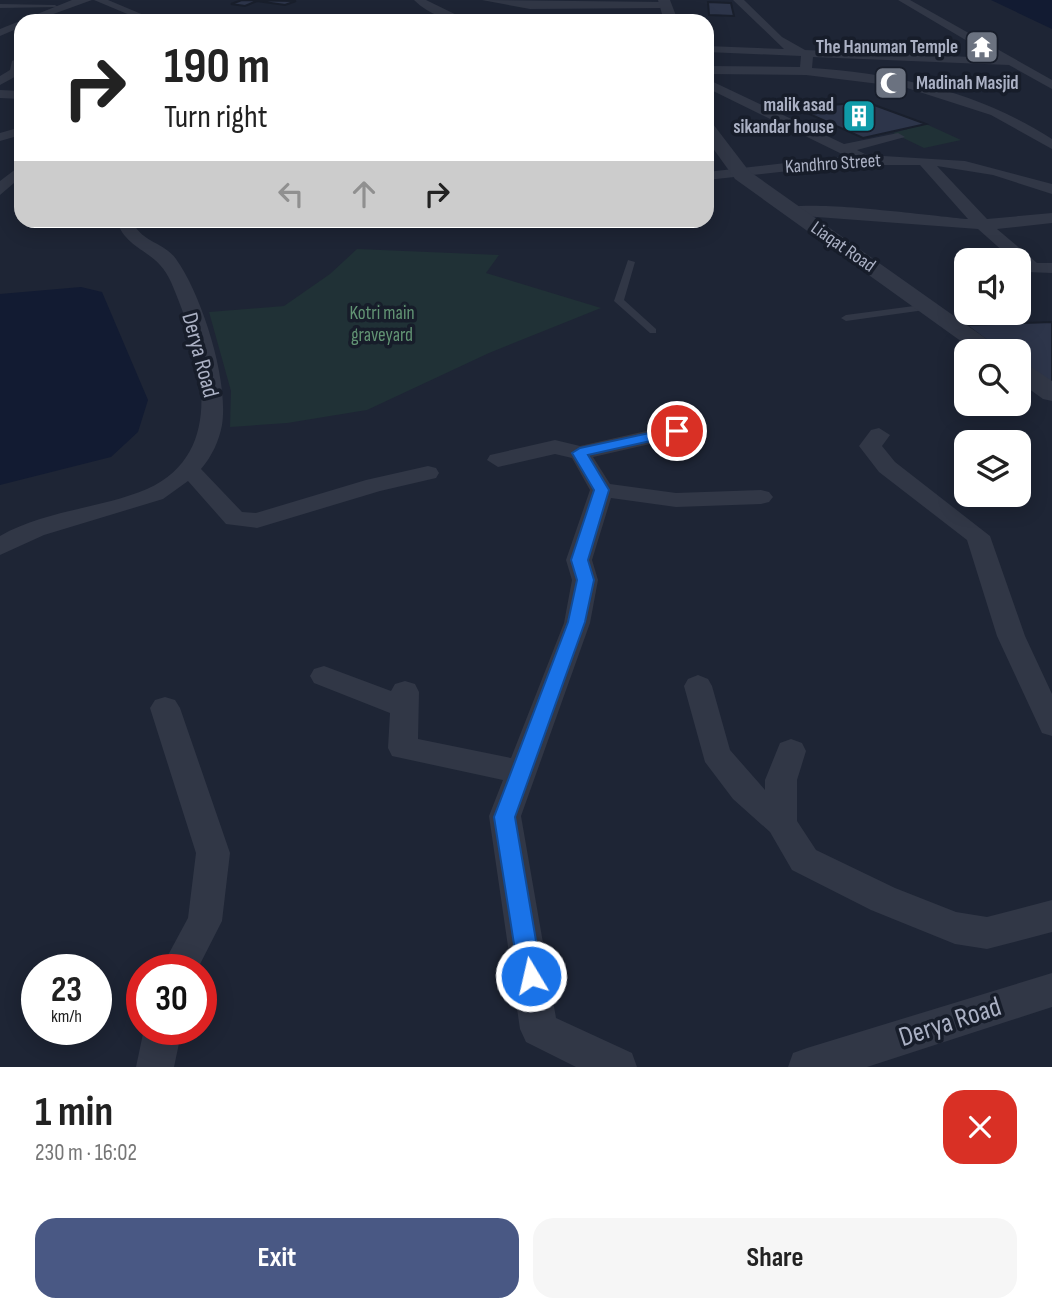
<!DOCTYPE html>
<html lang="en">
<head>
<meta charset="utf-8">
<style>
  :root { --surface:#fff; --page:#f6f6f6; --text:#222; --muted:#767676; --accent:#495884 }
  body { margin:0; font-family:"Sofia Sans Condensed",sans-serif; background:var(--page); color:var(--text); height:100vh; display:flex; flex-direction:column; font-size:26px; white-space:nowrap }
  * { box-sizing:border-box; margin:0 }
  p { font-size:23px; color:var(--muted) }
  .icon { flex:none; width:38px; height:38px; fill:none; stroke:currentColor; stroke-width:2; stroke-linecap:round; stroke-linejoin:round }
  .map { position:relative; height:1067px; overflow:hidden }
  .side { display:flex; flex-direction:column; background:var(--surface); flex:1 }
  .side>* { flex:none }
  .guide { position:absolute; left:14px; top:14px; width:700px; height:214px; border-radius:21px; box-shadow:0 4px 18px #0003; background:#fff; color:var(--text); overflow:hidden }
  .tools { position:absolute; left:954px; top:248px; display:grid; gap:14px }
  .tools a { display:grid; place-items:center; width:77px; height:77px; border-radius:14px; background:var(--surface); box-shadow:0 4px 18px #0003; font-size:35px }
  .speed { position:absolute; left:21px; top:954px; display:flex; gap:14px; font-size:35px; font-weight:700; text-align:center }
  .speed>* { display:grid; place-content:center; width:91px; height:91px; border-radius:50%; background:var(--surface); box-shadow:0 4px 18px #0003; line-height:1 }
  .speed small { font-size:18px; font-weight:400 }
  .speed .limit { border:10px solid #d22; background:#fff; color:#111 }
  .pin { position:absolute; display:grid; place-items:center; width:60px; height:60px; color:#fff; margin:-30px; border:4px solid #fff; border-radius:50%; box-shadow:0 2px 7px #0007 }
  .me { position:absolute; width:77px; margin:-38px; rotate:351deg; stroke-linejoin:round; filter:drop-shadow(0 0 5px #0008) }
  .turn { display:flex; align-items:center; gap:24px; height:147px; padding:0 35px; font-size:32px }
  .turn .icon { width:91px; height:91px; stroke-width:2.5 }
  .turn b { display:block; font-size:49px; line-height:60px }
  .lanes { display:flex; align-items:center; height:66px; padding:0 35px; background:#0003; justify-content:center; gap:35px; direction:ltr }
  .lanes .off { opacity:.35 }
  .round { display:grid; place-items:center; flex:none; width:74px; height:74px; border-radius:21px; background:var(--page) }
  .head { display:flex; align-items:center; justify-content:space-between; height:119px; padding:0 35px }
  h1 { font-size:42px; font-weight:700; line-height:52px }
  .button { display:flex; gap:14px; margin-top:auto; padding:14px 35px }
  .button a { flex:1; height:80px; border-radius:21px; background:var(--accent); color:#fff; font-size:28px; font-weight:700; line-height:80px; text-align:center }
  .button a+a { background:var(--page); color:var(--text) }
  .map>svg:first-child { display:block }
  .green { fill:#203136 }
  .water { fill:#121b32 }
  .building { fill:#2d354a; stroke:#191f2c; stroke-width:2 }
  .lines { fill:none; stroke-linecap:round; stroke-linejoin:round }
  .service { fill:#313746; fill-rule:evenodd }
  .minor { fill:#313746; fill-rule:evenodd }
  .tertiary { fill:#313746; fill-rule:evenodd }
  .route { fill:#1a73e8; stroke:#114b97; stroke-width:2 }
  .labels { text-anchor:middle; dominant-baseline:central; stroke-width:7; stroke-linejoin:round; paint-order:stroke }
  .far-poi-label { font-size:19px; font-weight:bold; fill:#abb1c4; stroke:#171d2a; text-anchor:end }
  .far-street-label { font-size:19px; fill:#abb1c4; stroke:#171d2a }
  .far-park-label { font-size:19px; fill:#629474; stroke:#171d2a }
  .street-label { font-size:23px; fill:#abb1c4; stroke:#171d2a }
  .near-street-label { font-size:28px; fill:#abb1c4; stroke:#171d2a }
</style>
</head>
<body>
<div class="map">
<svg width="1052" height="1067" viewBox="0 0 1052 1067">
  <rect width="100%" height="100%" fill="#1e2535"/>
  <!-- green -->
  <path class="green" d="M926 124 961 140 924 148 893 133Z
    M357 249 499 255 486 273 601 308 489 353 367 410 287 423 230 427 231 391 209 312 284 306 330 274Z"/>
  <!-- water -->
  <path class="water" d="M991 0H1052V29Z
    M81 287 102 292 148 400 138 432 111 457 0 485V294Z"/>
  <!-- building -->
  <path class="building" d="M242 0H241L296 1 285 5 257 1 245 6 231 4Z
    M708 2 731 3 734 16 709 15Z
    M866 102 926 124 863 138 796 108Z
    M1052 322V390L1018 364V352H1002L966 325Z"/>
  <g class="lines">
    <!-- service -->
    <path class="service" d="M0 4 55 5 58 7 0 8Z
      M628 260 635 262 624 300 656 329V333H650L614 301Z
      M929 304 932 305V309L846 321 841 318 846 315Z"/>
    <!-- minor -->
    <path class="minor" d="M72 0H92L34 21H21V27L0 36V29Z
      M94 0H108L158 21H144Z
      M414 0H426L469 21C448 21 429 15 414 0Z
      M482 0 665 2 670 5 665 8 530 9Z
      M733 0H744L782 37 805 50 996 58 898 0H910L1052 80V89L1009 65 813 57 812 68C898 74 979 92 1052 139V149L991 115 904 87 806 75 707 74V66L800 67 801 56 707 52V46L784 49Z
      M21 57 20 74 0 85V76L10 70 12 61Z
      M707 79 844 144 898 133 905 137 857 150 867 155 965 161 1052 184V194L993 175 937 166 987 219 1052 213V223L997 229 1037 263H1052V273L1027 272 1018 261H1014L978 229 790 215 782 210C796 197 940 217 968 219L920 165H842L707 180V172L846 156 707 88Z
      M0 90 21 91V99L0 98Z
      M21 127V135L0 141V133Z
      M21 165V177L0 195V181Z
      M116 220H132C140 242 164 242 176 259 202 295 229 381 222 425 219 441 212 456 201 469L242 512 256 513 366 480 428 466 436 468 439 473 436 478 380 491 257 528 226 524 188 481 163 499 44 535 0 555V536C45 510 100 509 147 489 232 451 199 348 171 282 156 248 128 253 116 220Z
      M677 424 685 426 688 431 685 436 593 457 610 484 676 493 761 490 769 492 773 497 769 502 761 504 676 507 611 498 592 560 598 580 590 623 521 816 556 1018 632 1053 637 1067H576L526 1042 520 1029 489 816 503 780 392 756 388 748 390 713 314 683 310 676 314 669 324 666 391 691 395 684 405 681 415 684 419 692 418 739 511 758 564 623 572 580 566 560 590 490 572 458 555 454 498 467 487 460 490 455 555 440 580 446Z
      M879 428 890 435 882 446 895 462 990 536 1025 636 1052 694V736L1042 733 997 636 967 540 879 472 859 446 871 430Z
      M698 675 708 679 712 686 730 750 765 790V780L780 743 791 739 802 743 806 751 797 780V821L816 850 895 888 956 912 987 917 1052 900V932L987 949 955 944 871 910 792 870 770 832 733 799 705 762 684 686 688 679Z
      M165 697 175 700 180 708 230 853 222 921 197 970H160L188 918 196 853 150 708 155 700Z
      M1052 973V1007L867 1067H788L793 1053 807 1048Z
      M144 1029H182L174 1067H136Z"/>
    <!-- tertiary -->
    <path class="tertiary" d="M658 0H670L678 21H664Z
      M707 123 713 124 749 171 1005 352H976L735 179 707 140Z
      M1018 361 1027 364 1052 381V401L1043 399 1018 381Z"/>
  </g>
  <!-- route -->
  <path class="route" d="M677 427 682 428V434L588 455 609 490 588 560 594 580 585 622 515 817 542 976 539 984 531 987 522 984 519 976 494 817 568 622 577 580 571 560 594 490 572 453 580 448Z"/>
  <!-- icons -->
  <defs>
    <symbol id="temple-square" viewBox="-11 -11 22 22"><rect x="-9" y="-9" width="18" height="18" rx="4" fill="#6b7280" stroke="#171d2a"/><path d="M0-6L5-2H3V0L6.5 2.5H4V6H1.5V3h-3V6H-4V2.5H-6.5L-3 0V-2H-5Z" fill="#fff"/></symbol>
    <symbol id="mosque-square" viewBox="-11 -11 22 22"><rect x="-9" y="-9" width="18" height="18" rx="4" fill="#6b7280" stroke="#171d2a"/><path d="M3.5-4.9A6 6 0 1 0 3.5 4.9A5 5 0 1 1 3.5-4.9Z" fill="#fff"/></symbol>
    <symbol id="building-square" viewBox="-11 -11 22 22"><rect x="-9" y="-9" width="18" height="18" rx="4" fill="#0f9aa8" stroke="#171d2a"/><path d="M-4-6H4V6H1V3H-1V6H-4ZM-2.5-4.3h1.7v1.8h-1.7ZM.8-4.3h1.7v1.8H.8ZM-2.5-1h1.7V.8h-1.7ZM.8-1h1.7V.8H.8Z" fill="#fff"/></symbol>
  </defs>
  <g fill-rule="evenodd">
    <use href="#temple-square" x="963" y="28" width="38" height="38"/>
    <use href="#mosque-square" x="872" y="64" width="38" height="38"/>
    <use href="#building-square" x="840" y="97" width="38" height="38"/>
  </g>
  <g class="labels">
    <!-- far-poi labels -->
    <g class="far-poi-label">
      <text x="958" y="47">The Hanuman Temple</text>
      <text x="916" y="83" text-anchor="start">Madinah Masjid</text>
      <text x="834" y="105">malik asad<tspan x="834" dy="22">sikandar house</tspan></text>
    </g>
    <!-- far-street labels -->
    <g class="far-street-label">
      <text transform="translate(833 164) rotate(-4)">Kandhro Street</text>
      <text transform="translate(843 247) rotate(35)">Liaqat Road</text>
    </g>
    <!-- far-park labels -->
    <g class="far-park-label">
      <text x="382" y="313">Kotri main<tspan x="382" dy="22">graveyard</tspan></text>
    </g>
    <!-- street labels -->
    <g class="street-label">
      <text transform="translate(200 355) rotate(75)">Derya Road</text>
    </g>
    <!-- near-street labels -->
    <g class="near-street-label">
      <text transform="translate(950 1022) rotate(-18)">Derya Road</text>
    </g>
  </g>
</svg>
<div class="tools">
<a><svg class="icon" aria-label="sound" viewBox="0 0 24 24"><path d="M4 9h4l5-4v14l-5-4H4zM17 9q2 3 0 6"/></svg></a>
<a><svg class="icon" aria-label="search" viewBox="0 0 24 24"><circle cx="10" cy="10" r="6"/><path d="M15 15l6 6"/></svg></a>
<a><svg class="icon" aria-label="layers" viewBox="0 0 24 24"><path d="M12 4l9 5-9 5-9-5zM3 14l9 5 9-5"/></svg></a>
</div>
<div class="speed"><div>23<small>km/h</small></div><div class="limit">30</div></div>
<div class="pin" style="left:677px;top:431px;background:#d93025"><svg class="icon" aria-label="arrive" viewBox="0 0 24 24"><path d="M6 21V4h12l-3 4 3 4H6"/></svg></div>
<svg class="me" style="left:531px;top:976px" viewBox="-20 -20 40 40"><circle r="17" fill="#1a73e8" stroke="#fff" stroke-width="3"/><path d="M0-11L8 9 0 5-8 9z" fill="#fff"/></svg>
<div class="guide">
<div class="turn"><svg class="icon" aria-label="right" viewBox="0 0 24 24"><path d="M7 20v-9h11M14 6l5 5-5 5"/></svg><div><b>190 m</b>Turn right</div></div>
<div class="lanes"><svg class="icon off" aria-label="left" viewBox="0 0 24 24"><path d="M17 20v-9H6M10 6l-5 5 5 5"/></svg><svg class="icon off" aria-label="ahead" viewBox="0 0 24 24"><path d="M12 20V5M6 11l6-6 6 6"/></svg><svg class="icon" aria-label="right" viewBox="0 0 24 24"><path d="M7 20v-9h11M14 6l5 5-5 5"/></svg></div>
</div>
</div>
<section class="side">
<div class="head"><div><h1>1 min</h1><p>230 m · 16:02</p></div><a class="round" style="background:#d93025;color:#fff"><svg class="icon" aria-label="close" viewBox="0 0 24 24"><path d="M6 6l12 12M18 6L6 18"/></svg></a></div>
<div class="button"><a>Exit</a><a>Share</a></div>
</section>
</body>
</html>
